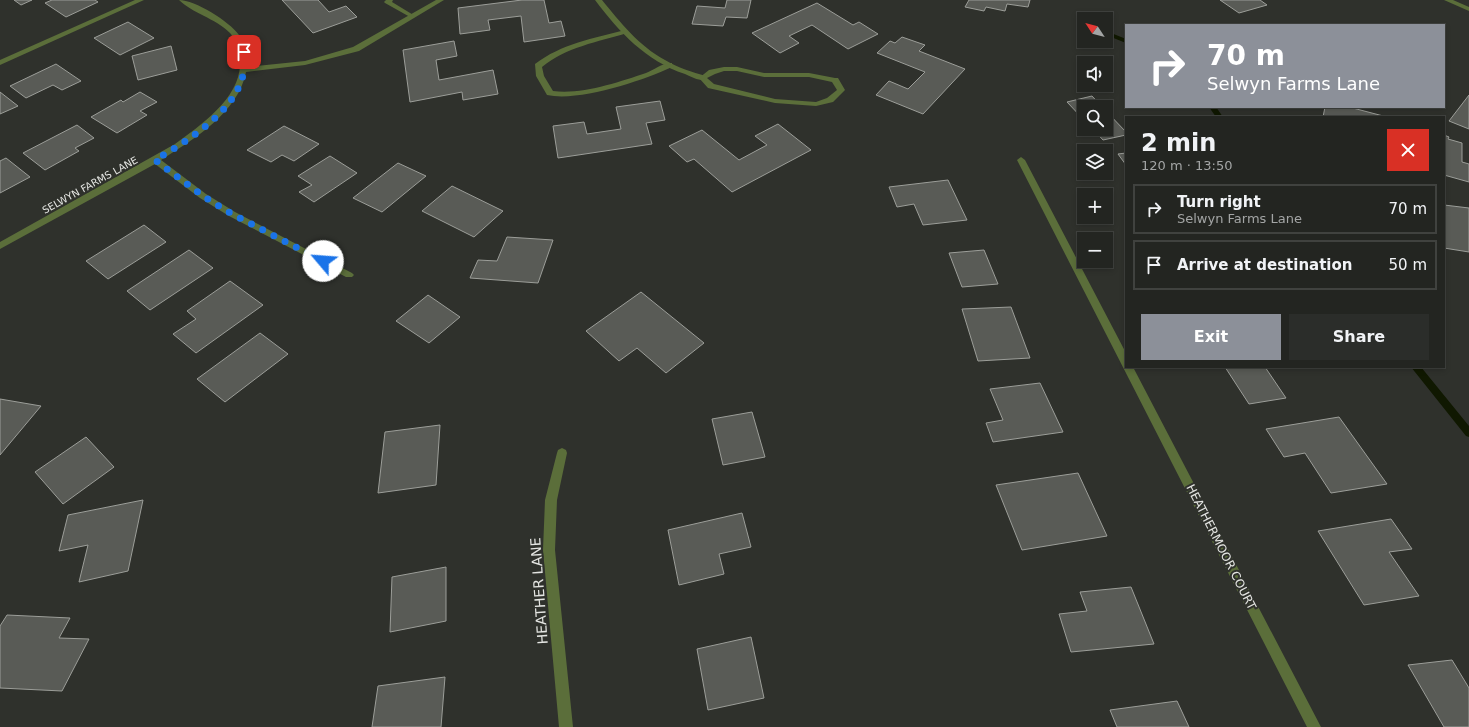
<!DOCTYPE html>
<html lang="en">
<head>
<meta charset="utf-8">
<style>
  :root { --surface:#232521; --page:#2b2d2a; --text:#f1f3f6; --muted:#a3a5a5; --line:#40423f; --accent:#8c9099 }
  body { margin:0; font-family:"DejaVu Sans",sans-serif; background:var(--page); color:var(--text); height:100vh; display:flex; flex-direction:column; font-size:15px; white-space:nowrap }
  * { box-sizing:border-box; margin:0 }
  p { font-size:13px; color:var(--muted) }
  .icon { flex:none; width:22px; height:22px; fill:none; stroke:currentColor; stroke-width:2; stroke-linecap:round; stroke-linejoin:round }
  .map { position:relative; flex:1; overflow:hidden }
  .sheet { position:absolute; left:1125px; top:116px; width:320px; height:252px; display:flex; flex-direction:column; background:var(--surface); border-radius:0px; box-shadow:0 2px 6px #0003,0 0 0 1px var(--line) }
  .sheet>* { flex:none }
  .hud { position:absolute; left:1125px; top:24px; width:320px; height:84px; border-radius:0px; box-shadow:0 2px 6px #0003,0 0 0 1px var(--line); background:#8c9099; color:#fff; overflow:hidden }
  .needle { width:26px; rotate:306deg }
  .buttons { position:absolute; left:1077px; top:12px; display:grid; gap:8px }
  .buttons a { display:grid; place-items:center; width:36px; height:36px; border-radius:0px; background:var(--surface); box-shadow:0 2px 6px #0003,0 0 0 1px var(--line); font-size:20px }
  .pin { position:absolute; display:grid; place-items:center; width:34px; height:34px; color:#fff; margin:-17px; border-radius:8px; box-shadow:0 2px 6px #0006 }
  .me { position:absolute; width:44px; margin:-22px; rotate:297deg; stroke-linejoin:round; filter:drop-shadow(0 0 3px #0008) }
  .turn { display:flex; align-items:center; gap:14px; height:84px; padding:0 16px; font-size:18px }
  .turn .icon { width:52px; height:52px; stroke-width:2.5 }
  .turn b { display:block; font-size:28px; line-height:34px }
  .round { display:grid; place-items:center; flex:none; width:42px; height:42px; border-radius:0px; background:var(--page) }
  .overview { display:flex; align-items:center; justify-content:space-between; height:68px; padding:0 16px }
  h1 { font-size:24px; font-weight:600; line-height:30px }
  .primary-button { display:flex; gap:8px; margin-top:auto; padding:8px 16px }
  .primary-button a { flex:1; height:46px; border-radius:0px; background:var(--accent); color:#fff; font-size:16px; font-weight:600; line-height:46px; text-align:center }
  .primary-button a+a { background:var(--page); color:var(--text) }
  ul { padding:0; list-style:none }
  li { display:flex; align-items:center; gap:12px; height:50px; margin:0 8px 6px; padding:0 8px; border:2px solid var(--line); border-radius:0px }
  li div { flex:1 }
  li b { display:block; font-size:15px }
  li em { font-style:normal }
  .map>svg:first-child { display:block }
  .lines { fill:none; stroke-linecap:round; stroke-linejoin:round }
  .stream { fill:#101801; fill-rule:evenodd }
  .building { fill:#595b56; stroke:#9c9e99 }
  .service { fill:#5b6e3a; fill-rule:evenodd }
  .minor { fill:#5b6e3a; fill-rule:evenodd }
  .route { stroke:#1a73e8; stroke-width:7; stroke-dasharray:0 12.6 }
  .labels { text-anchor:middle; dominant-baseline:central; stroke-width:4; stroke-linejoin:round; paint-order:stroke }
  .far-street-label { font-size:10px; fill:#e4e5e2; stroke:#2f312c }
  .street-label { font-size:12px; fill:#e4e5e2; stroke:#2f312c }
  .near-street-label { font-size:14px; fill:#e4e5e2; stroke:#2f312c }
</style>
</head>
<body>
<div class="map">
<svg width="1469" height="727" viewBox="0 0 1469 727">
  <rect width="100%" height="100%" fill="#2f312c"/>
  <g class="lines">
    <!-- stream -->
    <path class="stream" d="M1106 31 1126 39V43L1106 35Z
      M1209 107H1216L1223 117H1216Z
      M1411 367H1421L1469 426V437L1466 436Z"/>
  </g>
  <!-- building -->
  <path class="building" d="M14 0H32L21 5Z
    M52 0H95L98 2 66 17 45 3Z
    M282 0H318L329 12 346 6 357 17 313 33Z
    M522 0H544L549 23 561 21 565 36 524 42 521 16 488 20 490 30 460 34 458 8Z
    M727 0H751L747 18 726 17 723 26 692 24 697 6 725 8Z
    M969 0H1030L1028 7 1007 4 1005 11 986 7 984 11 965 7Z
    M1220 0H1260L1267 5 1239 13Z
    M817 3 853 25 859 22 878 34 848 49 812 25 789 36 799 43 780 53 752 33Z
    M128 22 154 38 120 55 94 38Z
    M902 37 925 45 919 51 965 69 923 114 876 95 889 81 908 89 925 72 877 53 890 41 895 43Z
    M454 41 457 56 436 60 439 80 493 70 498 94 463 100 462 92 410 102 403 50Z
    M171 46 177 70 138 80 132 56Z
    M56 64 81 81 62 90 53 85 26 98 10 86Z
    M0 92 18 106 0 114Z
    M140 92 157 102 140 111 147 115 117 133 91 117 121 100 123 102Z
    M1469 95V129L1449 121Z
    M1092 96 1102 107H1084V120L1067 102Z
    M660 101 665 120 646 123 652 144 558 158 553 126 584 122 587 134 621 129 616 107Z
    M1325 107H1349L1387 117H1323Z
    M1106 111 1126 132V135L1103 140 1093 129H1106Z
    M778 124 811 150 732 192 694 159 687 162 669 146 702 130 739 160 767 145 755 136Z
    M77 125 94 138 75 148 79 151 45 170 23 153Z
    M284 126 319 144 294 161 282 155 271 162 247 150Z
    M1444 135 1449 137 1448 139 1462 143V162L1469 164V182L1444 175Z
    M1126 153V165L1118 154Z
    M330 156 357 173 314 202 299 192 312 185 298 176Z
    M6 158 30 177 0 193V161Z
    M398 163 426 176 382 212 353 198Z
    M948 180 967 220 923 225 914 204 897 207 889 187Z
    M452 186 503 211 474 237 422 211Z
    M1444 205 1469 208V252L1444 248Z
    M144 225 166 242 108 279 86 261Z
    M507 237 553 240 538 283 470 278 478 260 497 261Z
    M189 250 213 268 150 310 127 291Z
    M984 250 998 284 962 287 949 253Z
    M230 281 263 305 196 353 173 334 196 319 187 311Z
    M641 292 704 343 666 373 637 348 619 361 586 331Z
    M428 295 460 317 429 343 396 321Z
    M1011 307 1030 358 978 361 962 309Z
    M260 333 288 354 225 402 197 379Z
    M1225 367H1265L1286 398 1249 404Z
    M1040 383 1063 432 993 442 986 423 1003 420 990 389Z
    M0 399 41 406 0 455Z
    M752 412 765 457 723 465 712 419Z
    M1339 417 1387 484 1331 493 1305 453 1284 457 1266 429Z
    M440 425 436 485 378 493 385 432Z
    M86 437 114 467 63 504 35 472Z
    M1078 473 1107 536 1022 550 996 485Z
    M143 500 128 571 79 582 88 545 59 551 68 515Z
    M742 513 751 547 719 554 724 574 679 585 668 530Z
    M1391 519 1412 549 1389 552 1419 596 1364 605 1318 531Z
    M446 567V621L390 632 392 577Z
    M1131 587 1154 644 1071 652 1059 614 1087 611 1080 592Z
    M7 615 70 618 59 638 89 639 62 691 0 688V626Z
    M751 637 764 698 708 710 697 649Z
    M1452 660 1469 688V727H1444L1408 665Z
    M445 677 441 727H372L378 686Z
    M1177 701 1189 727H1117L1110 710Z"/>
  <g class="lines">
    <!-- service -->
    <path class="service" d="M386 0H393L392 2 415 16 410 17 385 3 384 2Z
      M625 30 628 32 627 33C598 42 566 47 542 67L544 76 553 91C581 95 619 82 646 73 654 70 663 62 672 63V67C642 81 579 102 547 95L536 76 535 64C561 44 594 38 625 30Z
      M724 67H737L764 73H809L835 78H838L845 90 833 102 816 106 775 103 708 88 699 78 709 70ZM724 71H737L764 77H809L832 82 837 90 827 98 816 102 775 99 714 84 707 78 715 74Z"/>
    <!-- minor -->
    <path class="minor" d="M135 0H144L0 65V60Z
      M179 0C195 0 229 21 239 35 245 43 249 59 247 67L305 61 353 47 436 0H444L359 51 305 65 246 72C238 113 194 139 161 160L206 194 235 212 352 273 354 275 352 277H346L229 216 200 198 155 164 0 249V242L175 144C203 124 250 91 238 52 236 45 235 38 230 33 215 18 192 13 179 0Z
      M595 0H602C620 22 639 46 665 60 678 68 692 72 706 76V80C699 81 691 77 685 74 646 61 619 32 595 0Z
      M1444 0H1453L1469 7V11Z
      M1021 157 1025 160 1126 353V367H1133L1321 727H1307L1017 160Z
      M562 448 566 450 567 453 557 500 555 550 573 727H559L543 550 545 500 557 453 558 450Z"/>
  </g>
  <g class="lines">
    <!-- route -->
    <path class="route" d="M244 52C244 58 245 64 244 70 238 111 187 141 155 160L203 196 232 214 323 261"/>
  </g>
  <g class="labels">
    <!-- far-street labels -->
    <g class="far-street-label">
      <text transform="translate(90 185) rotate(-29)">SELWYN FARMS LANE</text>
    </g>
    <!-- street labels -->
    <g class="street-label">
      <text transform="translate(1221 547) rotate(63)">HEATHERMOOR COURT</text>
    </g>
    <!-- near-street labels -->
    <g class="near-street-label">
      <text transform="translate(539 591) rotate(-94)">HEATHER LANE</text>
    </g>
  </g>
</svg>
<div class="buttons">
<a><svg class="needle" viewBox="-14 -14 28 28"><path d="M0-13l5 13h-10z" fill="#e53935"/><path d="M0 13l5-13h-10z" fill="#a3a5a5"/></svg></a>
<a><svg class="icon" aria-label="sound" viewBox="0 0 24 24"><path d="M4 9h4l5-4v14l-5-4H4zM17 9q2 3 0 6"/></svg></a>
<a><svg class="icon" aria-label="search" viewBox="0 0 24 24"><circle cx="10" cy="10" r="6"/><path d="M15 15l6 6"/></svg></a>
<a><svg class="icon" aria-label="layers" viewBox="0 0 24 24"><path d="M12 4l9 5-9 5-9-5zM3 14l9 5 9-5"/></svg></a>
<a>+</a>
<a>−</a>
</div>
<div class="pin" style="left:244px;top:52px;background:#d93025"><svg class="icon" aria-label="arrive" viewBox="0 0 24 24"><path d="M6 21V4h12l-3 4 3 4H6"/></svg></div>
<svg class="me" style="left:323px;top:261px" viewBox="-20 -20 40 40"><circle r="19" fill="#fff"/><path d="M0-13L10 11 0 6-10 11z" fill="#1a73e8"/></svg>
<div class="hud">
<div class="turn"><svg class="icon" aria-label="right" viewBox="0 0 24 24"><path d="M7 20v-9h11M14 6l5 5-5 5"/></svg><div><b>70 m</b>Selwyn Farms Lane</div></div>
</div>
<section class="sheet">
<div class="overview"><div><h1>2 min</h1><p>120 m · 13:50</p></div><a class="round" style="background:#d93025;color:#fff"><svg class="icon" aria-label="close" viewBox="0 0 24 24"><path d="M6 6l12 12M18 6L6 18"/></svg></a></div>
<ul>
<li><svg class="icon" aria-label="right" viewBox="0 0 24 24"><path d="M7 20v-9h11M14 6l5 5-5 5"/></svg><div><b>Turn right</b><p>Selwyn Farms Lane</p></div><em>70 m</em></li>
<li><svg class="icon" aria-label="arrive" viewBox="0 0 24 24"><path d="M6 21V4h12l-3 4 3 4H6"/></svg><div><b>Arrive at destination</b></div><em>50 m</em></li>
</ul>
<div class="primary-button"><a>Exit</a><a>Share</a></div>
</section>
</div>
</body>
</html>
